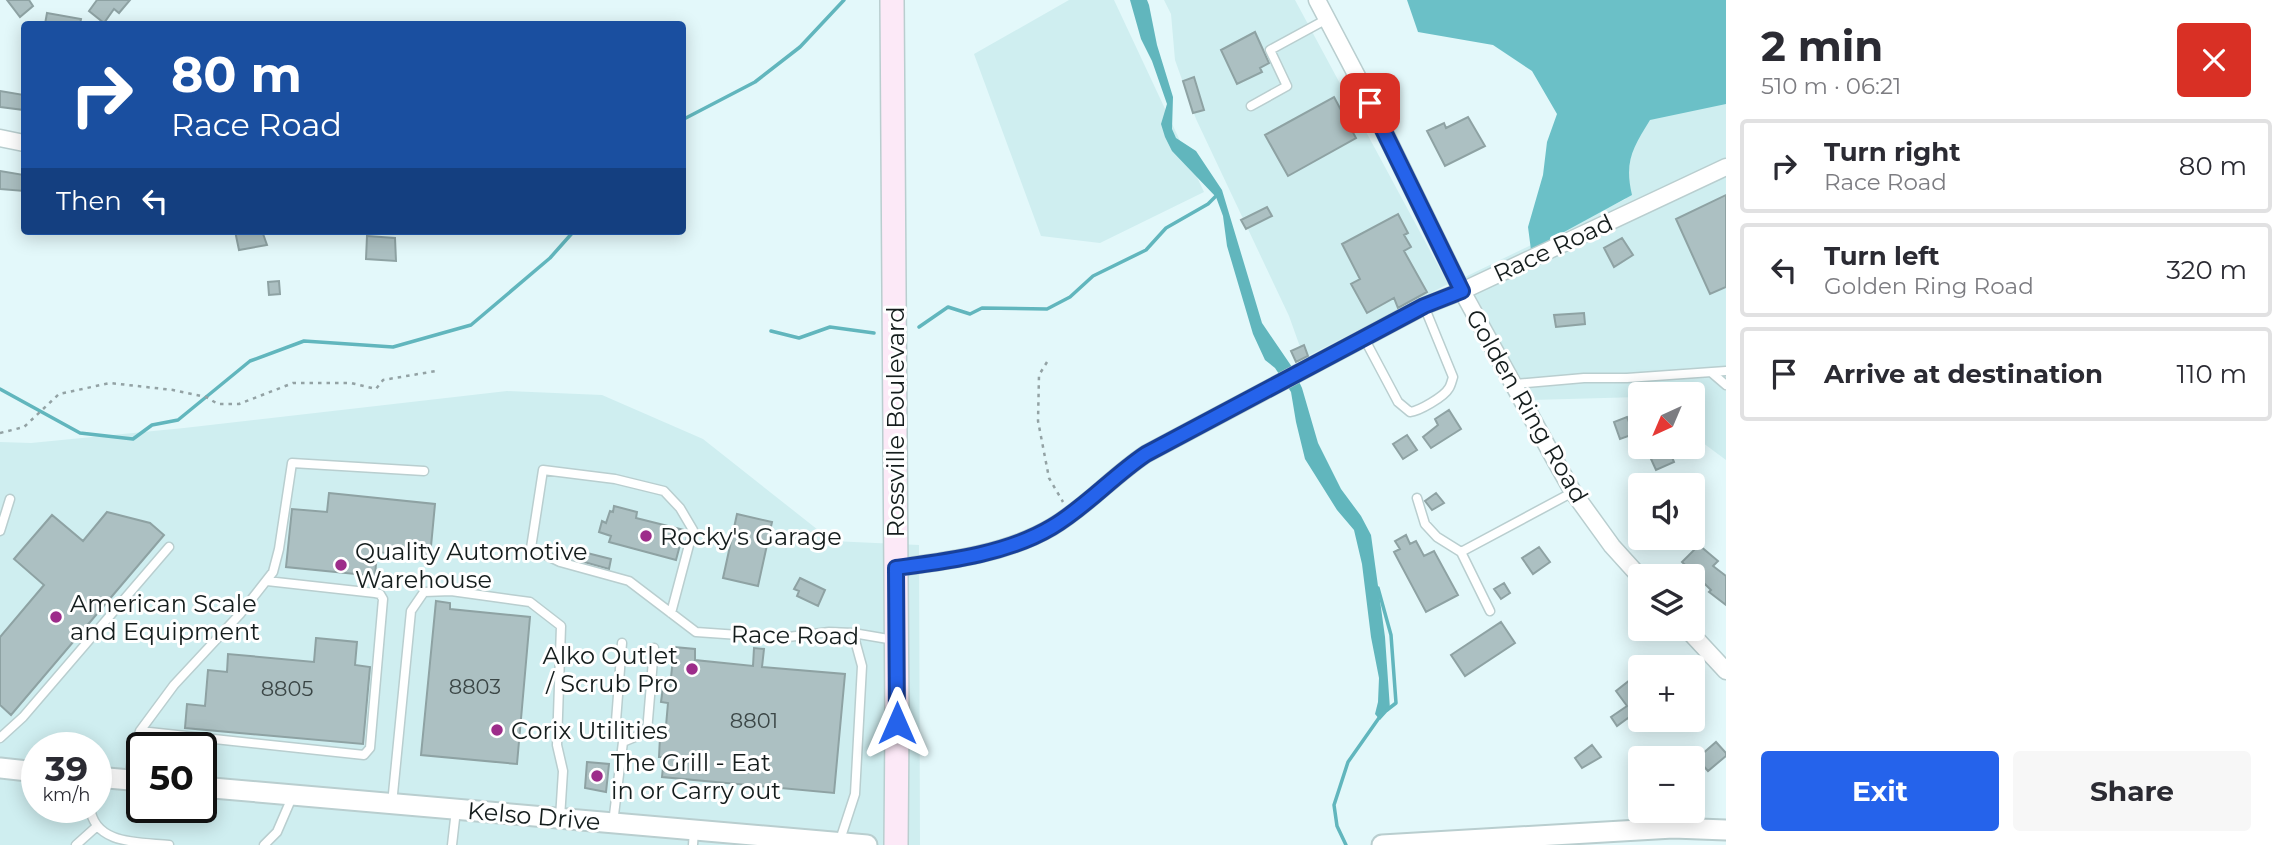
<!DOCTYPE html>
<html lang="en">
<head>
<meta charset="utf-8">
<style>
  :root { --surface:#fff; --page:#f7f7f7; --text:#2b2b33; --muted:#7c7c81; --line:#e1e1e2; --accent:#2563eb }
  body { margin:0; font-family:Montserrat,sans-serif; background:var(--page); color:var(--text); height:100vh; display:flex; flex-direction:column; font-size:26px; white-space:nowrap }
  * { box-sizing:border-box; margin:0 }
  p { font-size:23px; color:var(--muted) }
  .icon { flex:none; width:38px; height:38px; fill:none; stroke:currentColor; stroke-width:2; stroke-linecap:round; stroke-linejoin:round }
  .map { position:relative; flex:1; overflow:hidden }
  .drawer { display:flex; flex-direction:column; background:var(--surface); width:560px }
  .drawer>* { flex:none }
  .hud { position:absolute; left:21px; top:21px; width:665px; height:214px; border-radius:7px; box-shadow:0 4px 18px #0003; background:#1a4fa0; color:#fff; overflow:hidden }
  .needle { width:46px; rotate:224deg }
  .controls { position:absolute; left:1628px; top:382px; display:grid; gap:14px }
  .controls a { display:grid; place-items:center; width:77px; height:77px; border-radius:7px; background:var(--surface); box-shadow:0 4px 18px #0003; font-size:35px }
  .speed { position:absolute; left:21px; top:732px; display:flex; gap:14px; font-size:35px; font-weight:700; text-align:center }
  .speed>* { display:grid; place-content:center; width:91px; height:91px; border-radius:50%; background:var(--surface); box-shadow:0 4px 18px #0003; line-height:1 }
  .speed small { font-size:18px; font-weight:400 }
  .speed .limit { border:4px solid #111; border-radius:10px; background:#fff; color:#111 }
  .pin { position:absolute; display:grid; place-items:center; width:60px; height:60px; color:#fff; margin:-30px; border-radius:14px; box-shadow:0 4px 10px #0006 }
  .me { position:absolute; width:77px; margin:-38px; rotate:0deg; stroke-linejoin:round; filter:drop-shadow(0 0 5px #0008) }
  .turn { display:flex; align-items:center; gap:24px; height:147px; padding:0 35px; font-size:32px }
  .turn .icon { width:91px; height:91px; stroke-width:2.5 }
  .turn b { display:block; font-size:49px; line-height:60px }
  .then { display:flex; align-items:center; height:66px; padding:0 35px; background:#0003; gap:14px; font-size:26px }
  .round { display:grid; place-items:center; flex:none; width:74px; height:74px; border-radius:7px; background:var(--page) }
  .head { display:flex; align-items:center; justify-content:space-between; height:119px; padding:0 35px }
  h1 { font-size:42px; font-weight:700; line-height:52px }
  .cta { display:flex; gap:14px; margin-top:auto; padding:14px 35px }
  .cta a { flex:1; height:80px; border-radius:7px; background:var(--accent); color:#fff; font-size:28px; font-weight:700; line-height:80px; text-align:center }
  .cta a+a { background:var(--page); color:var(--text) }
  ul { padding:0; list-style:none }
  li { display:flex; align-items:center; gap:21px; height:94px; margin:0 14px 10px; padding:0 21px; border:4px solid var(--line); border-radius:7px }
  li div { flex:1 }
  li b { display:block; font-size:26px }
  li em { font-style:normal }
  main { display:flex; flex:1; min-height:0 }
  .map>svg:first-child { display:block }
  .built { fill:#cfeef0; fill-rule:evenodd }
  .forest { fill:#6bc0c7 }
  .water { fill:#61b6bd }
  .lines { fill:none; stroke-linecap:round; stroke-linejoin:round }
  .stream { stroke:#61b6bd; stroke-width:3.5 }
  .building { fill:#acc0c2; stroke:#8ea2a3; stroke-width:2 }
  .service-casing { stroke:#b9cecf; stroke-width:11 }
  .minor-casing { stroke:#b9cecf; stroke-width:19 }
  .tertiary-casing { stroke:#b9cecf; stroke-width:23 }
  .secondary-casing { stroke:#b9cecf; stroke-width:26 }
  .path { stroke:#93a2a4; stroke-width:2.5; stroke-dasharray:3.5 5; stroke-linecap:butt }
  .service { stroke:#fff; stroke-width:8 }
  .minor { stroke:#fff; stroke-width:16 }
  .tertiary { stroke:#fff; stroke-width:19 }
  .secondary { stroke:#fce9f7; stroke-width:23 }
  .route-casing { stroke:#184099; stroke-width:18 }
  .route { stroke:#2563eb; stroke-width:12 }
  .poi-dot { fill:#9d2c8a; stroke:#fff; stroke-width:2.5 }
  .labels { text-anchor:middle; dominant-baseline:central; stroke-width:6; stroke-linejoin:round; paint-order:stroke }
  .number-label { font-size:21px; fill:#3b4646 }
  .street-label { font-size:24px; fill:#151d1d; stroke:#fff }
  .poi-label { font-size:24px; fill:#151d1d; stroke:#fff; text-anchor:start }
</style>
</head>
<body>
<main>
<div class="map">
<svg width="1726" height="845" viewBox="0 0 1726 845">
  <rect width="100%" height="100%" fill="#e3f8fa"/>
  <!-- built -->
  <path class="built" d="M1069 0H1114L1204 192 1100 243 1041 236 974 54Z
    M1164 0H1295L1448 284 1304 358 1289 316 1196 119 1175 60 1171 14Z
    M1726 81V460L1703 443 1692 432V394H1640V397L1532 400 1465 277 1626 199 1591 138Z
    M507 391 602 395 703 439 832 541 919 545 920 845H0V442L31 443 184 428ZM37 747H96V807H37ZM142 747H201V807H142Z"/>
  <!-- forest -->
  <path class="forest" d="M1407 0H1726V104L1650 120C1633 148 1624 161 1632 195L1531 250 1528 227 1543 175 1547 142 1557 114 1532 71 1493 45 1418 32Z"/>
  <!-- water -->
  <path class="water" d="M1130 0H1147L1149 5 1157 45 1173 97 1172 129 1176 138 1196 151 1222 190 1262 323 1292 367 1302 388 1318 443 1341 489 1361 516 1371 535 1385 637 1390 709 1380 720 1375 714 1378 702 1379 678 1371 637 1362 564 1354 530 1337 510 1305 459 1296 422 1291 392 1275 368 1265 360 1253 334 1227 246 1223 216 1216 197 1172 151 1165 137 1161 124 1167 104 1152 61 1141 39Z"/>
  <g class="lines">
    <!-- stream -->
    <path class="stream" d="M682 120 755 82 800 47 844 0
      M919 327 948 307 970 314 982 308 1047 309 1070 297 1093 276 1146 250 1166 228 1208 204 1218 194
      M771 331 799 338 830 327 874 333
      M0 389 80 433 133 439 152 425 178 420 250 361 304 341 393 347 471 325 550 258 574 231
      M1378 588 1391 635 1396 703 1387 710
      M1346 845 1337 826 1334 805 1348 762 1381 715"/>
  </g>
  <!-- building -->
  <path class="building" d="M7 0H29L33 6 20 17Z
    M97 0H130L119 13 114 9 104 23 89 11Z
    M47 13 81 19 80 24H45Z
    M1255 32 1269 63 1260 68 1262 72 1237 84 1221 50Z
    M1194 77 1204 110 1193 113 1183 81Z
    M0 91 24 95V110L0 107Z
    M1334 97 1356 138 1288 176 1265 135Z
    M1468 117 1485 146 1445 166 1427 131 1444 123 1446 128Z
    M0 171 24 175V191L0 189Z
    M1726 195V287L1710 294 1676 219Z
    M1267 207 1272 216 1246 229 1241 220Z
    M1398 214 1408 233 1404 235 1411 247 1404 251 1427 292 1398 308 1394 298 1367 313 1351 284 1360 279 1342 244Z
    M235 231H262L267 245 239 250Z
    M367 236 395 238 396 261 366 259Z
    M1622 238 1633 255 1614 267 1604 248Z
    M279 281 280 294 269 295 268 282Z
    M1584 313 1585 324 1556 327 1554 315Z
    M1304 345 1308 356 1296 362 1291 351Z
    M1449 410 1461 429 1431 448 1423 437 1438 425 1435 419Z
    M1627 417 1634 434 1620 439 1614 422Z
    M1407 435 1417 450 1403 459 1393 444Z
    M1669 450 1674 462 1656 470 1651 459Z
    M329 493 435 504 430 557 377 552 375 576 286 567 292 509 327 512Z
    M1436 493 1444 503 1432 510 1425 501Z
    M614 506 637 512 636 518 684 530 676 560 609 542 611 536 599 532 602 521 606 523 610 511 613 512Z
    M107 512 150 523 164 535 11 715 0 705V637L44 585 14 559 52 515 83 541Z
    M737 514 772 522 758 586 723 578Z
    M1406 535 1410 544 1416 541 1424 556 1434 551 1458 595 1426 612 1394 552 1400 549 1395 541Z
    M1699 545 1718 561 1713 566 1726 576V605L1709 592 1711 590 1682 562Z
    M1539 547 1550 562 1533 574 1522 558Z
    M579 551 611 559 609 569 577 560Z
    M800 578 825 590 818 606 797 596 799 591 794 589Z
    M1504 583 1510 593 1501 599 1494 589Z
    M436 601 450 603V609L530 617 517 764 421 755Z
    M1501 622 1515 643 1465 676 1451 655Z
    M316 638 357 642 355 665 370 667 363 744 185 728 187 704 205 706 208 670 227 672 228 654 314 662Z
    M674 647 695 649V660L753 666 754 648 764 649 762 667 845 674 834 793 662 777 664 757H659L660 737H665L668 703 661 702 663 687 670 688Z
    M1630 680 1640 693V719L1632 725 1628 718 1617 726 1611 717 1627 706 1616 691Z
    M1716 742 1726 753V756L1708 771 1699 761 1702 759 1700 756Z
    M1592 745 1601 757 1582 768 1575 758Z
    M587 762 609 764 606 792 585 788Z"/>
  <g class="lines">
    <defs>
      <path id="service" d="M1251 106 1287 86 1270 50 1327 19
        M1364 338 1398 402 1410 412C1419 411 1444 397 1449 388 1451 385 1452 380 1453 377L1424 306
        M1712 373 1726 385
        M1515 384 1584 378H1627L1726 371
        M1417 498 1425 524 1437 537 1461 552 1490 611
        M0 531 10 499
        M1461 552 1573 492
        M671 613 693 530 680 508 664 491 615 479 543 470 531 548 560 562 629 581 696 632 780 638 829 632 853 633 894 640
        M140 731 364 755 370 748 383 599 380 594 375 593 267 581
        M0 738 23 717 169 547
        M623 742 647 732 654 648
        M129 780 133 752 140 731 174 685 240 614 273 572 279 549 292 463 424 471
        M392 804 411 611 424 592 451 591 530 602 561 626 557 745 563 771 560 818
        M90 807C94 845 139 842 169 845
        M613 823 623 742 616 721 622 643
        M839 843 855 794 862 666 853 633
        M76 845 96 827
        M264 845 277 832 293 795
        M452 845 456 810
        M693 845 694 830"/>
      <path id="minor" d="M1317 0 1359 80 1462 291 1556 462 1573 492 1612 546 1640 577
        M0 138 24 143
        M896 568C948 561 1006 554 1052 527 1086 507 1113 476 1146 454L1424 306 1462 291 1726 167
        M1686 628 1726 671"/>
      <path id="tertiary" d="M0 768 37 772
        M96 777 142 781
        M201 787 867 845
        M1382 845 1673 828 1726 830"/>
      <path id="secondary" d="M892 0 897 723 896 845"/>
    </defs>
    <!-- service casing -->
    <use href="#service" class="service-casing"/>
    <!-- minor casing -->
    <use href="#minor" class="minor-casing"/>
    <!-- tertiary casing -->
    <use href="#tertiary" class="tertiary-casing"/>
    <!-- secondary casing -->
    <use href="#secondary" class="secondary-casing"/>
    <!-- path -->
    <path class="path" d="M1047 362 1039 375 1038 421 1049 478 1063 502
      M0 433 24 427 59 394 110 383 173 390 206 397 218 404H239L293 383H351L376 389 383 380 436 371"/>
    <!-- service -->
    <use href="#service" class="service"/>
    <!-- minor -->
    <use href="#minor" class="minor"/>
    <!-- tertiary -->
    <use href="#tertiary" class="tertiary"/>
    <!-- secondary -->
    <use href="#secondary" class="secondary"/>
  </g>
  <g class="lines">
    <defs>
      <path id="route" d="M897 723 896 568C948 561 1007 554 1052 527 1086 507 1113 476 1146 454L1424 306 1462 291 1370 103"/>
    </defs>
    <!-- route casing -->
    <use href="#route" class="route-casing"/>
    <!-- route -->
    <use href="#route" class="route"/>
  </g>
  <!-- markers -->
  <g class="poi-dot">
    <circle cx="646" cy="536" r="7"/>
    <circle cx="341" cy="565" r="7"/>
    <circle cx="56" cy="617" r="7"/>
    <circle cx="692" cy="669" r="7"/>
    <circle cx="497" cy="730" r="7"/>
    <circle cx="597" cy="776" r="7"/>
  </g>
  <g class="labels">
    <!-- number labels -->
    <g class="number-label">
      <text x="475" y="686">8803</text>
      <text x="287" y="688">8805</text>
      <text x="754" y="720">8801</text>
    </g>
    <!-- street labels -->
    <g class="street-label">
      <text transform="translate(1553 248) rotate(-25)">Race Road</text>
      <text transform="translate(1527 406) rotate(60)">Golden Ring Road</text>
      <text transform="translate(895 422) rotate(-90)">Rossville Boulevard</text>
      <text transform="translate(795 635) rotate(1)">Race Road</text>
      <text transform="translate(534 816) rotate(5)">Kelso Drive</text>
    </g>
    <!-- poi labels -->
    <g class="poi-label">
      <text x="660" y="536">Rocky's Garage</text>
      <text x="355" y="551">Quality Automotive<tspan x="355" dy="28">Warehouse</tspan></text>
      <text x="70" y="603">American Scale<tspan x="70" dy="28">and Equipment</tspan></text>
      <text x="678" y="655" text-anchor="end">Alko Outlet<tspan x="678" dy="28">/ Scrub Pro</tspan></text>
      <text x="511" y="730">Corix Utilities</text>
      <text x="611" y="762">The Grill - Eat<tspan x="611" dy="28">in or Carry out</tspan></text>
    </g>
  </g>
</svg>
<div class="controls">
<a><svg class="needle" viewBox="-14 -14 28 28"><path d="M0-13l5 13h-10z" fill="#e53935"/><path d="M0 13l5-13h-10z" fill="#7c7c81"/></svg></a>
<a><svg class="icon" aria-label="sound" viewBox="0 0 24 24"><path d="M4 9h4l5-4v14l-5-4H4zM17 9q2 3 0 6"/></svg></a>
<a><svg class="icon" aria-label="layers" viewBox="0 0 24 24"><path d="M12 4l9 5-9 5-9-5zM3 14l9 5 9-5"/></svg></a>
<a>+</a>
<a>−</a>
</div>
<div class="speed"><div>39<small>km/h</small></div><div class="limit">50</div></div>
<div class="pin" style="left:1370px;top:103px;background:#d93025"><svg class="icon" aria-label="arrive" viewBox="0 0 24 24"><path d="M6 21V4h12l-3 4 3 4H6"/></svg></div>
<svg class="me" style="left:897px;top:723px" viewBox="-20 -20 40 40"><path d="M0-17L14 15 0 8-14 15z" fill="#2563eb" stroke="#fff" stroke-width="4"/></svg>
<div class="hud">
<div class="turn"><svg class="icon" aria-label="right" viewBox="0 0 24 24"><path d="M7 20v-9h11M14 6l5 5-5 5"/></svg><div><b>80 m</b>Race Road</div></div>
<div class="then">Then<svg class="icon" aria-label="left" viewBox="0 0 24 24"><path d="M17 20v-9H6M10 6l-5 5 5 5"/></svg></div>
</div>
</div>
<section class="drawer">
<div class="head"><div><h1>2 min</h1><p>510 m · 06:21</p></div><a class="round" style="background:#d93025;color:#fff"><svg class="icon" aria-label="close" viewBox="0 0 24 24"><path d="M6 6l12 12M18 6L6 18"/></svg></a></div>
<ul>
<li><svg class="icon" aria-label="right" viewBox="0 0 24 24"><path d="M7 20v-9h11M14 6l5 5-5 5"/></svg><div><b>Turn right</b><p>Race Road</p></div><em>80 m</em></li>
<li><svg class="icon" aria-label="left" viewBox="0 0 24 24"><path d="M17 20v-9H6M10 6l-5 5 5 5"/></svg><div><b>Turn left</b><p>Golden Ring Road</p></div><em>320 m</em></li>
<li><svg class="icon" aria-label="arrive" viewBox="0 0 24 24"><path d="M6 21V4h12l-3 4 3 4H6"/></svg><div><b>Arrive at destination</b></div><em>110 m</em></li>
</ul>
<div class="cta"><a>Exit</a><a>Share</a></div>
</section>
</main>
</body>
</html>
